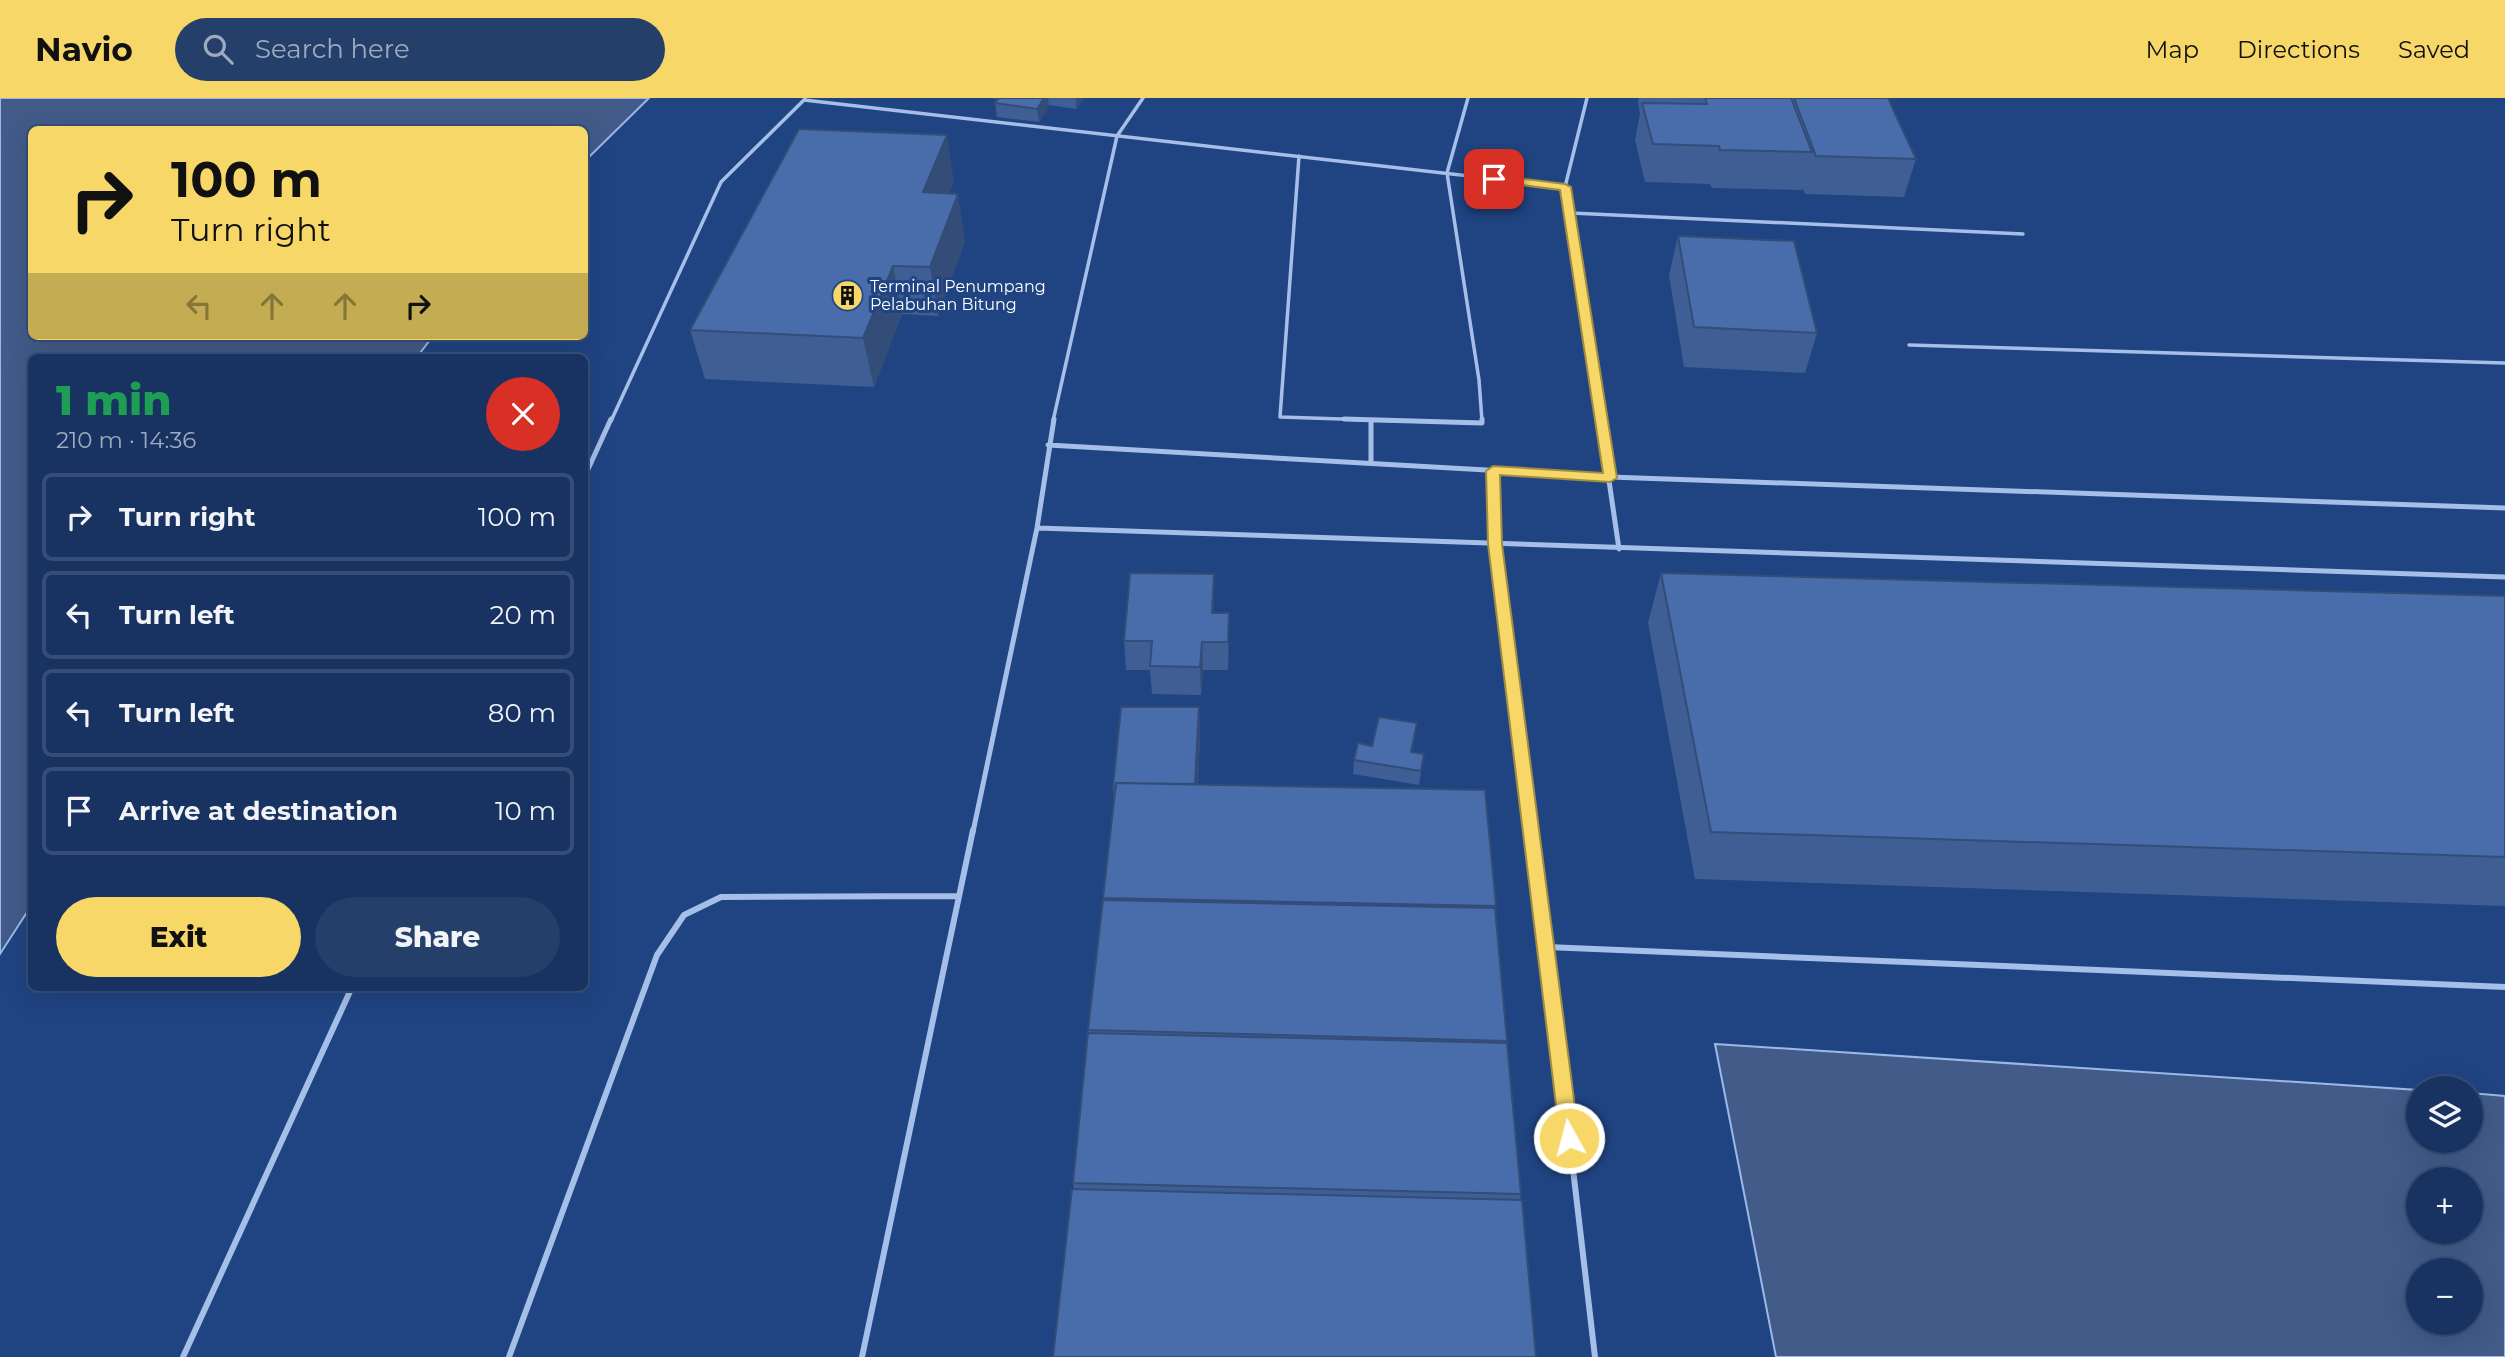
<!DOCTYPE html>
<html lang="en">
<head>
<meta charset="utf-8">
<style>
  :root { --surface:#183362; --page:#253f6b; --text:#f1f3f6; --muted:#9faabe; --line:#364e77; --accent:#f6d767 }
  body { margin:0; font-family:Montserrat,sans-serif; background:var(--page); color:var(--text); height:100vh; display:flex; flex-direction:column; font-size:26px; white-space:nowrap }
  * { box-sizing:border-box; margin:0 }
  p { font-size:23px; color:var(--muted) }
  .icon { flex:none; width:38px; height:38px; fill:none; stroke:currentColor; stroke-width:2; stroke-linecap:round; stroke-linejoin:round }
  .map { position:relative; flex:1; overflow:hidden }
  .details { position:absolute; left:28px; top:256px; width:560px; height:637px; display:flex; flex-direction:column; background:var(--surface); border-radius:10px; box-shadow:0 7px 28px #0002,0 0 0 2px var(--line) }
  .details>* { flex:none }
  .hud { position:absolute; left:28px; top:28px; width:560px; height:214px; border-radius:10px; box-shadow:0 7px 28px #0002,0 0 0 2px var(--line); background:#f6d767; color:#111; overflow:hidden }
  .buttons { position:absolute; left:2406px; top:978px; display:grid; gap:14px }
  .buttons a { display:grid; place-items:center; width:77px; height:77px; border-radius:50%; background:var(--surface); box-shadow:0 7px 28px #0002,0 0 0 2px var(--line); font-size:35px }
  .pin { position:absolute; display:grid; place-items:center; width:60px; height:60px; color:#fff; margin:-30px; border-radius:14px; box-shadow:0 4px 10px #0006 }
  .me { position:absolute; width:77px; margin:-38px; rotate:353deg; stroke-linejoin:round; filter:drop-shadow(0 0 5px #0008) }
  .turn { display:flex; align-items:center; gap:24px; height:147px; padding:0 28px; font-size:32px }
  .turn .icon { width:91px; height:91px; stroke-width:2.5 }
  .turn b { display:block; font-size:49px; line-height:60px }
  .lanes { display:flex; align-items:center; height:66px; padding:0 28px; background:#0003; justify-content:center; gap:35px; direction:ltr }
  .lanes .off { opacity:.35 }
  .round { display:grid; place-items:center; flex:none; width:74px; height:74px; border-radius:37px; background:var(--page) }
  .overview { display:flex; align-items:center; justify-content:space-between; height:119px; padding:0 28px }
  h1 { font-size:42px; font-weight:800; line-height:52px; color:#1e9e55 }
  .cta { display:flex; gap:14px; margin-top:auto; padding:14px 28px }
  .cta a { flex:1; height:80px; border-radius:42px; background:var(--accent); color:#111; font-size:28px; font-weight:800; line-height:80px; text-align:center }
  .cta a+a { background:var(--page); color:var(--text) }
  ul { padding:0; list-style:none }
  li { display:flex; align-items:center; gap:21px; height:88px; margin:0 14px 10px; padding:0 14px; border:4px solid var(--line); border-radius:10px }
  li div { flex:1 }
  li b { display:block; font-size:26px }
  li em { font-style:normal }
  header { display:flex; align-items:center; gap:42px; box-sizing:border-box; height:98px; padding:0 35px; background:var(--accent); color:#111 }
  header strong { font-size:33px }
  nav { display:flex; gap:38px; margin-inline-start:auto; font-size:24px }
  .search { width:490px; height:63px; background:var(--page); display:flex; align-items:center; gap:18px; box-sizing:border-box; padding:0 24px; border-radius:38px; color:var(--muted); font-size:26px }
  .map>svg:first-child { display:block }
  .water { fill:#425b89; stroke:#9ab9ea; stroke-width:2; fill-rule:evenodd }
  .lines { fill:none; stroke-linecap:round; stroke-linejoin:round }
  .service-far2 { stroke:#a6bfe8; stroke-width:3.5 }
  .service-far1 { stroke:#a6bfe8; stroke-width:5 }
  .service { stroke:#a6bfe8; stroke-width:6 }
  .wall { fill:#3f5e93 }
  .shaded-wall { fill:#334c78 }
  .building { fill:#496dab; stroke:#334c78; stroke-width:2 }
  .route { fill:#f6d767; stroke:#a08c43; stroke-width:2 }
  .labels { text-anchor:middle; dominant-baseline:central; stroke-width:6; stroke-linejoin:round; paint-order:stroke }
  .far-poi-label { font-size:16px; fill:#fff; stroke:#204482; text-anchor:start }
</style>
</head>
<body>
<header>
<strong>Navio</strong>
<div class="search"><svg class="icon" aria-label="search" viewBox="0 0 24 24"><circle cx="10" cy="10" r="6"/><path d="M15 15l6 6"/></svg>Search here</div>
<nav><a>Map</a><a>Directions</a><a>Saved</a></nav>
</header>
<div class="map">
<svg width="2505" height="1259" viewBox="0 0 2505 1259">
  <rect width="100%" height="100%" fill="#204482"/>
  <!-- water -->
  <path class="water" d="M0 0H649L585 63 584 32H32V238H433L417 259H32L31 808 0 856Z
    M1715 946 2418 992V1043H2471V995L2505 998V1259H1776ZM2418 1082H2471V1134H2418ZM2418 1172H2471V1225H2418Z"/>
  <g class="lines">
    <!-- service-far2 -->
    <path class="service-far2" d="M1468 0 1447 75 1479 282 1482 323
      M1587 0 1565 89 1600 323
      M804 2 1565 89
      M1299 58 1280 319 1403 323
      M1571 115 2023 136
      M1909 247 2505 265
      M611 323 721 84 805 1
      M1053 323 1117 38 1143 0"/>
    <!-- service-far1 -->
    <path class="service-far1" d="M1344 321 1482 325V321
      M1600 321 1619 451
      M1371 322V365
      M1048 347 1610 379 2505 410
      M1493 373 1495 446 1532 734
      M584 380 611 321
      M1037 430 2505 479
      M973 734 1037 430 1054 321"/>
    <!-- service -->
    <path class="service" d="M1532 732 1547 849
      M183 1259 352 889
      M509 1259 657 857 684 817 721 799 959 798
      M862 1259 973 732
      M1595 1259 1547 849 2505 889"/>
  </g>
  <!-- wall -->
  <path class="wall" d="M992 0H1084L1076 11 1048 7 1049 9 1039 24 997 19 995 5 998 1Z
    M1639 0H1888L1916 61 1904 99 1805 96 1802 89V92L1712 90 1710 86 1645 84 1635 42 1640 16 1638 5Z
    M954 83 949 95 965 143 938 218 902 216 874 289 705 281 690 232Z
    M1678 138 1817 235 1805 275 1684 269 1669 177Z
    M1661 475 2505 498V808L1695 781 1648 525Z
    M1214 476V515L1229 544 1228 572H1203L1201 597 1152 596 1150 572H1126L1124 543Z
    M1199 609 1200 638 1198 686 1496 808 1495 812 1506 945 1521 1096 1520 1102 1074 1091 1073 1085 1088 932 1114 704 1113 689Z
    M1415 639 1412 654 1424 656 1419 687 1353 676 1354 662 1372 648Z"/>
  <!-- shaded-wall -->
  <path class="shaded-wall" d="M1044 0H1048L1049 9 1039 24 1037 11Z
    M1076 0H1084L1076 11Z
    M947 37 954 83 931 142 923 94Z
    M958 96 965 143 938 218 930 169Z
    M893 168 902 216 874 289 863 240Z
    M1214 476V505L1213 544 1212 515Z
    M1229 515V544L1228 572V544Z
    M1202 544 1203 572 1201 597 1200 569Z
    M1199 609 1200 638 1196 718 1195 690Z"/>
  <!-- building -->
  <path class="building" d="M999 0H1044L1037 11 995 5Z
    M1705 0H1791L1812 54 1720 52 1719 48 1653 46 1642 5 1707 6Z
    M1794 0H1888L1916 61 1816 58Z
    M799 31 947 37 923 94 958 96 930 169 893 168 863 240 690 232Z
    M1678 138 1794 143 1817 235 1694 229Z
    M1130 475 1214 476 1212 515H1229L1228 544H1202L1200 569 1150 568 1152 543H1124Z
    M1661 475 2505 498V759L1711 734Z
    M1121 609H1199L1195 686 1116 685V689H1113Z
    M1379 619 1417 625 1411 654 1424 656 1421 673 1354 662 1358 645 1372 648Z
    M1116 685 1485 692 1496 808 1103 800Z
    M1103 802 1495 810 1507 943 1088 932Z
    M1088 935 1507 945 1521 1096 1073 1085Z
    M1072 1091 1522 1102 1536 1259H1053Z"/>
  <!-- route -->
  <path class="route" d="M1494 77 1565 86 1571 89 1617 380 1610 384 1500 377 1502 446 1579 1040 1576 1046 1569 1049 1562 1046 1560 1040 1488 446 1486 373 1493 368 1603 375 1560 92 1490 83V78Z"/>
  <!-- icons -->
  <defs>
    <symbol id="building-disc" viewBox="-11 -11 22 22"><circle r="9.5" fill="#f6d767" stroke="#204482"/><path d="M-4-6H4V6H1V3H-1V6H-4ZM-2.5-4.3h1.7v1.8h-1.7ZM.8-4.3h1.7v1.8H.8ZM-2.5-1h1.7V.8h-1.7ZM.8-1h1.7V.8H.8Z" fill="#111"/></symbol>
  </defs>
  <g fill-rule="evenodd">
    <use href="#building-disc" x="830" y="180" width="35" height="35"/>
  </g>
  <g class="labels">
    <!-- far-poi labels -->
    <g class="far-poi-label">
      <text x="870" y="188">Terminal Penumpang<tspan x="870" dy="18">Pelabuhan Bitung</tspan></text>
    </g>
  </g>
</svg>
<div class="buttons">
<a><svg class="icon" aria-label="layers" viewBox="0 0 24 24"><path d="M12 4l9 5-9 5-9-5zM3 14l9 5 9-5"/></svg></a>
<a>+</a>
<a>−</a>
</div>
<div class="pin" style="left:1494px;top:81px;background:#d93025"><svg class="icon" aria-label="arrive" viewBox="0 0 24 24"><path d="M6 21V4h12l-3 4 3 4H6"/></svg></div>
<svg class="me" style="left:1569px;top:1040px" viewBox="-20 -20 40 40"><circle r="17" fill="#f6d767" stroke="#fff" stroke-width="3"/><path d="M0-11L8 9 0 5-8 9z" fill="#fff"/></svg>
<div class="hud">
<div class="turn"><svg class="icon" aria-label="right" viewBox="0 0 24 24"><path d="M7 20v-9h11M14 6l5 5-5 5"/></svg><div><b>100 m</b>Turn right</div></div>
<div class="lanes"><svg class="icon off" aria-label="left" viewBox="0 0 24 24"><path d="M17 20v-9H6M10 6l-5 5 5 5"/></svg><svg class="icon off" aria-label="ahead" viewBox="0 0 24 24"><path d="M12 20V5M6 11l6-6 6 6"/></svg><svg class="icon off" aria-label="ahead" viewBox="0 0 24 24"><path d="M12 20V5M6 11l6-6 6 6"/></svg><svg class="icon" aria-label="right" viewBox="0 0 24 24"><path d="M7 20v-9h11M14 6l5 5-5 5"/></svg></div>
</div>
<section class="details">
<div class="overview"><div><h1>1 min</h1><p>210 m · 14:36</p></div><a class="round" style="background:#d93025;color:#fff"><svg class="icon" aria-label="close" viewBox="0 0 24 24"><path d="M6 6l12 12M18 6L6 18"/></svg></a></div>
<ul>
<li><svg class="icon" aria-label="right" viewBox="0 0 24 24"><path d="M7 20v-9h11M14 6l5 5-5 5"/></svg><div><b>Turn right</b></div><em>100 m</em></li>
<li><svg class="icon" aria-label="left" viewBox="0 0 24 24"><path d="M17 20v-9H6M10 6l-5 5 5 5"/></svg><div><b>Turn left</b></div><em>20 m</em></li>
<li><svg class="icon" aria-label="left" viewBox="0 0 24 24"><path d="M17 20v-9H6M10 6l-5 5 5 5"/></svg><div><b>Turn left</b></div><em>80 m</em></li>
<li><svg class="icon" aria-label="arrive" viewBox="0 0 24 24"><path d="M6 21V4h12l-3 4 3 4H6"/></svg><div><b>Arrive at destination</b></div><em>10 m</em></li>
</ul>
<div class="cta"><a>Exit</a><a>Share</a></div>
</section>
</div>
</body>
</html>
